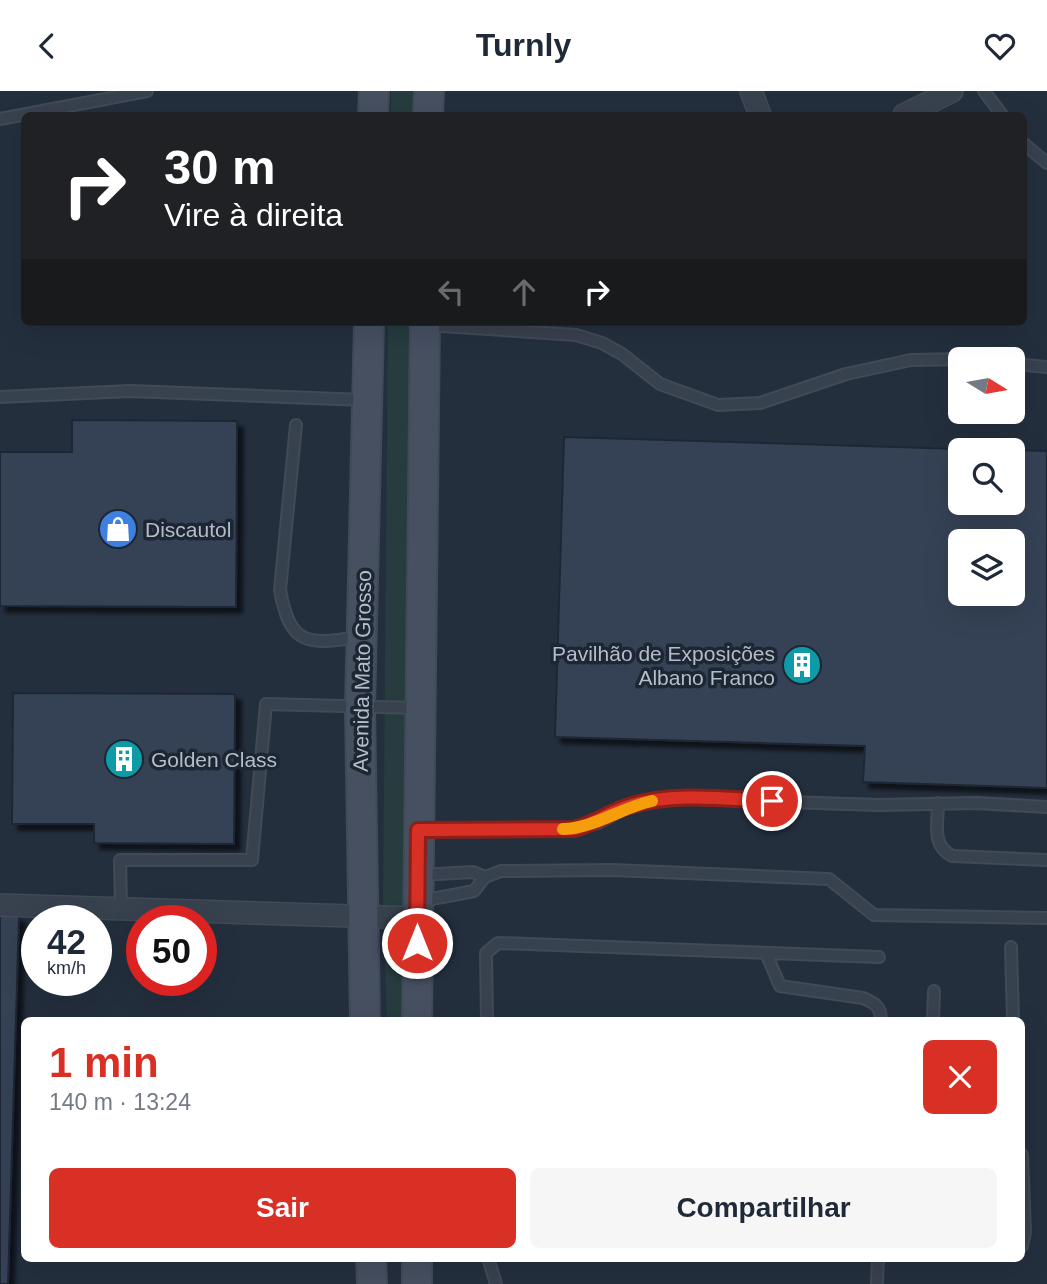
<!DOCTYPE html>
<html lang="pt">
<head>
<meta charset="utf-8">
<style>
  :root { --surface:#fff; --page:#f6f6f7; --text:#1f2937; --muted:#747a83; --accent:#d93025 }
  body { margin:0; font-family:Helvetica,sans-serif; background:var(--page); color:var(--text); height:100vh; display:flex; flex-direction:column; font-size:26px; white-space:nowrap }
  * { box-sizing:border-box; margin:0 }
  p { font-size:23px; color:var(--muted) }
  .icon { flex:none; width:38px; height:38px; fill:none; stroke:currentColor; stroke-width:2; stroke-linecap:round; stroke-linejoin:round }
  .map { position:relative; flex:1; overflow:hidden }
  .drawer { position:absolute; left:21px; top:926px; width:1004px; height:245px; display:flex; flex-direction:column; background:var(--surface); border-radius:10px; box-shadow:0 7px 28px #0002 }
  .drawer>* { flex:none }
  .banner { position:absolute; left:21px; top:21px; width:1006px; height:214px; border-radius:10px; box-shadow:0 7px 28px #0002; background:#202124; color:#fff; overflow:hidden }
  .needle { width:46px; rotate:101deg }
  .controls { position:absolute; left:948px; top:256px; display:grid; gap:14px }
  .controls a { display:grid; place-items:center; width:77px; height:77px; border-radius:10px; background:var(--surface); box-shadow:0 7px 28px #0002; font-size:35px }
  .speed { position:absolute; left:21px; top:814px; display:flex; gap:14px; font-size:35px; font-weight:700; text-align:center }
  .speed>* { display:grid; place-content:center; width:91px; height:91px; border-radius:50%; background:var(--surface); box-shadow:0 7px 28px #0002; line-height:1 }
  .speed small { font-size:18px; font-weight:400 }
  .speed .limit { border:10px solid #d22; background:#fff; color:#111 }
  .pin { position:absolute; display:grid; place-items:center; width:60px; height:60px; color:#fff; margin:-30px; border:4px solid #fff; border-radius:50%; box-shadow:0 2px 7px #0007 }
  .me { position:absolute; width:77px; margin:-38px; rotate:0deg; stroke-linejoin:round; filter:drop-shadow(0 0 5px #0008) }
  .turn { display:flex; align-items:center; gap:24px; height:147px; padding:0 28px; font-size:32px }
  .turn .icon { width:91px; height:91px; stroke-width:2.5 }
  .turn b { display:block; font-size:49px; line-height:60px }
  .lanes { display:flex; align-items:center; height:66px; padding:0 28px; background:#0003; justify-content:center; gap:35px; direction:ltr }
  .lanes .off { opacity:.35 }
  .round { display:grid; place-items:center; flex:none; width:74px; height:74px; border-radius:10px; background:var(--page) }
  .summary { display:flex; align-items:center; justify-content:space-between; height:119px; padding:0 28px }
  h1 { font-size:42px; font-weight:700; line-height:52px; color:var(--accent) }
  .button { display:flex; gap:14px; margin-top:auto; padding:14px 28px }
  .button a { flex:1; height:80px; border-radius:10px; background:var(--accent); color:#fff; font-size:28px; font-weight:700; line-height:80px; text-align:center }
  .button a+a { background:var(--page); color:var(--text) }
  header { display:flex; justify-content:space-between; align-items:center; height:91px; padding:0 28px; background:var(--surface); font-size:32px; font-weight:700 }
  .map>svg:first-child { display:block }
  .green { fill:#263c3f }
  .building { fill:#364354; stroke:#1f2835; stroke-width:2; fill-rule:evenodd; filter:url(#shadow) }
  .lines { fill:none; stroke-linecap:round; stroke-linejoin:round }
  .lane-casing { stroke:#414a57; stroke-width:14 }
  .street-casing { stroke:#414a57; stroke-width:24 }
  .secondary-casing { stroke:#414a57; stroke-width:32 }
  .lane { stroke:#38414e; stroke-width:10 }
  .street { stroke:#38414e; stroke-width:21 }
  .secondary { stroke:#465061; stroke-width:28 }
  .route-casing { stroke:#8d1f18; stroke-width:18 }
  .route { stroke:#d93025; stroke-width:12 }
  .slow { stroke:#f59e0b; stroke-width:12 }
  .labels { text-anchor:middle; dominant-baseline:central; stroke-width:7; stroke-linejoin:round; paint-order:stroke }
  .poi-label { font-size:21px; fill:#b4bcc9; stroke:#1d2633; text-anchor:start }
  .street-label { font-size:21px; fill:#b4bcc9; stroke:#1d2633 }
</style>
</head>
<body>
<header><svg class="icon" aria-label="back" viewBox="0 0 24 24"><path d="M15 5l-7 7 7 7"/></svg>Turnly<svg class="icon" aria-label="heart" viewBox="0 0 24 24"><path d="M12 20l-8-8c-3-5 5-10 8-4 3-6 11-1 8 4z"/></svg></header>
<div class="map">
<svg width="1047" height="1193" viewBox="0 0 1047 1193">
  <defs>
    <filter id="shadow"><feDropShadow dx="6" dy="6" stdDeviation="2" flood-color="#0009"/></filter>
  </defs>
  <rect width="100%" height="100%" fill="#242f3e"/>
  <!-- green -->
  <path class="green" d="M391 0H424L423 24H391Z
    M388 231H421L412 818 383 817Z
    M384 848H415L414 929H387Z"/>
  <!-- building -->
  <path class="building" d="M72 329 237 330 236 516 0 515V361H72Z
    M564 346 992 359H961V411H1013V359L1047 360V697L863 691 865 655 555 646ZM961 450H1013V502H961Z
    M13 602 235 603 234 753 94 752V733H12Z
    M0 824 19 825 8 1193H0Z"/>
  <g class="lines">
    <defs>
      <path id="lane" d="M984 0 1002 24
        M0 28 147 0
        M1024 53 1047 72
        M427 234 576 244 602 252 622 263 660 293 718 314 760 312 846 283 911 269 964 268
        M1013 273 1047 276
        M0 306 130 300 364 309
        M296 334 280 499C290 555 308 554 359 546
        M938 712C938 733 931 754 952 765L1047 769
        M419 739 574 738 598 732 629 715 666 707 879 714 976 712 1047 716
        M419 784 473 781 485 786
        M421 810 474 800 485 786 501 780 613 779 829 788 874 824 1047 827
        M121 815 120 769H252L266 613 418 617
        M1011 856 1013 929
        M766 862 780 895 863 907C875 912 881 916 881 929
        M487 929 486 862 498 852 879 866
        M933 929 934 900
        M1022 1064 1025 1141 1022 1155
        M488 1167 496 1193
        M877 1193 878 1167"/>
      <path id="street" d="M751 0 760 24
        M904 24 952 0
        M0 814 417 827"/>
      <path id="secondary" d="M373 24 374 0
        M428 24 429 0
        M365 929 360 617 369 231
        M417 929 425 231
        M371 1167 372 1193
        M417 1167V1193"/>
    </defs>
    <!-- lane casing -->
    <use href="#lane" class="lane-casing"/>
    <!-- street casing -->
    <use href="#street" class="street-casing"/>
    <!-- secondary casing -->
    <use href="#secondary" class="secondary-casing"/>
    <!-- lane -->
    <use href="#lane" class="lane"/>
    <!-- street -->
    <use href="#street" class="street"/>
    <!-- secondary -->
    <use href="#secondary" class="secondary"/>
  </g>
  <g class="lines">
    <defs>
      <path id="route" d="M417 852 418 739 574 738C597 732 609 721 629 715 674 701 726 708 772 710"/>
    </defs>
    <!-- route casing -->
    <use href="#route" class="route-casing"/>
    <!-- route -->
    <use href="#route" class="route"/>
    <!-- slow -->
    <path class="slow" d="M563 738C595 737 620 717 652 710"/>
  </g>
  <!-- icons -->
  <defs>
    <symbol id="shop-disc" viewBox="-11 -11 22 22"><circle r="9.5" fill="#3f7fe0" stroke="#1d2633"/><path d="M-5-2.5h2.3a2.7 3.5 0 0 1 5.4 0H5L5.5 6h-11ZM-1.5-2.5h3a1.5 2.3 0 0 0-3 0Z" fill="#fff"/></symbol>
    <symbol id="building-disc" viewBox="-11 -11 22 22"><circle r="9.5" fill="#0f9aa8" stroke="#1d2633"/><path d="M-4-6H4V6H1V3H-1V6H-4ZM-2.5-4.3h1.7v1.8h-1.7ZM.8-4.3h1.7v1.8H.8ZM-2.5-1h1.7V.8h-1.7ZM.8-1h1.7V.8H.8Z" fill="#fff"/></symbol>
  </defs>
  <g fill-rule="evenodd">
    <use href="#shop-disc" x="96" y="416" width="44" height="44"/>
    <use href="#building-disc" x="780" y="552" width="44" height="44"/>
    <use href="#building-disc" x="102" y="646" width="44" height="44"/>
  </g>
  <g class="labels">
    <!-- poi labels -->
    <g class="poi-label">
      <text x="145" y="438">Discautol</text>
      <text x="775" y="562" text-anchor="end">Pavilhão de Exposições<tspan x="775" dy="24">Albano Franco</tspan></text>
      <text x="151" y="668">Golden Class</text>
    </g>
    <!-- street labels -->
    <g class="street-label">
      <text transform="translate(362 580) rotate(-89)">Avenida Mato Grosso</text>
    </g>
  </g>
</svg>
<div class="controls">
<a><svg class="needle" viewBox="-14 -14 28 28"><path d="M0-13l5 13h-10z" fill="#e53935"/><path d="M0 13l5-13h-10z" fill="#747a83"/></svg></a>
<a><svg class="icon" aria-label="search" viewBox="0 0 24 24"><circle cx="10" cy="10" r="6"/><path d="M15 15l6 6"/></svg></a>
<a><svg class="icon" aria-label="layers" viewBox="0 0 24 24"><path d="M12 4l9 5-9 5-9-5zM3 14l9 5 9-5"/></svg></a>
</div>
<div class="speed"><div>42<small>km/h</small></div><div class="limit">50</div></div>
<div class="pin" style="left:772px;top:710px;background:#d93025"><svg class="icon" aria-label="arrive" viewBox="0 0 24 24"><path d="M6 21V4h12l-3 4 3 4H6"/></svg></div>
<svg class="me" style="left:417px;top:852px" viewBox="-20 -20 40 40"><circle r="17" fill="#d93025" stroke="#fff" stroke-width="3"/><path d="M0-11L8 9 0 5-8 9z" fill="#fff"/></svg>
<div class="banner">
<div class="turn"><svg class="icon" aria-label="right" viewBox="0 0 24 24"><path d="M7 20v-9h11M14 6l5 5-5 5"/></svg><div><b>30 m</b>Vire à direita</div></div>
<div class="lanes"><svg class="icon off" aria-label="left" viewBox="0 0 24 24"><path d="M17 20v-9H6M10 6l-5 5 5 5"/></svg><svg class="icon off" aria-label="ahead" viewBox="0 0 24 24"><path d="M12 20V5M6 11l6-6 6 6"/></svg><svg class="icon" aria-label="right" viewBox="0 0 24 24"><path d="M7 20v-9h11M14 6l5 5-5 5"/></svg></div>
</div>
<section class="drawer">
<div class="summary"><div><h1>1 min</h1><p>140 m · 13:24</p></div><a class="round" style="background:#d93025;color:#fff"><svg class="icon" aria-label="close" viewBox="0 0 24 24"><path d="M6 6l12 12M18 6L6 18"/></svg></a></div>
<div class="button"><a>Sair</a><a>Compartilhar</a></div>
</section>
</div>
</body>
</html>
